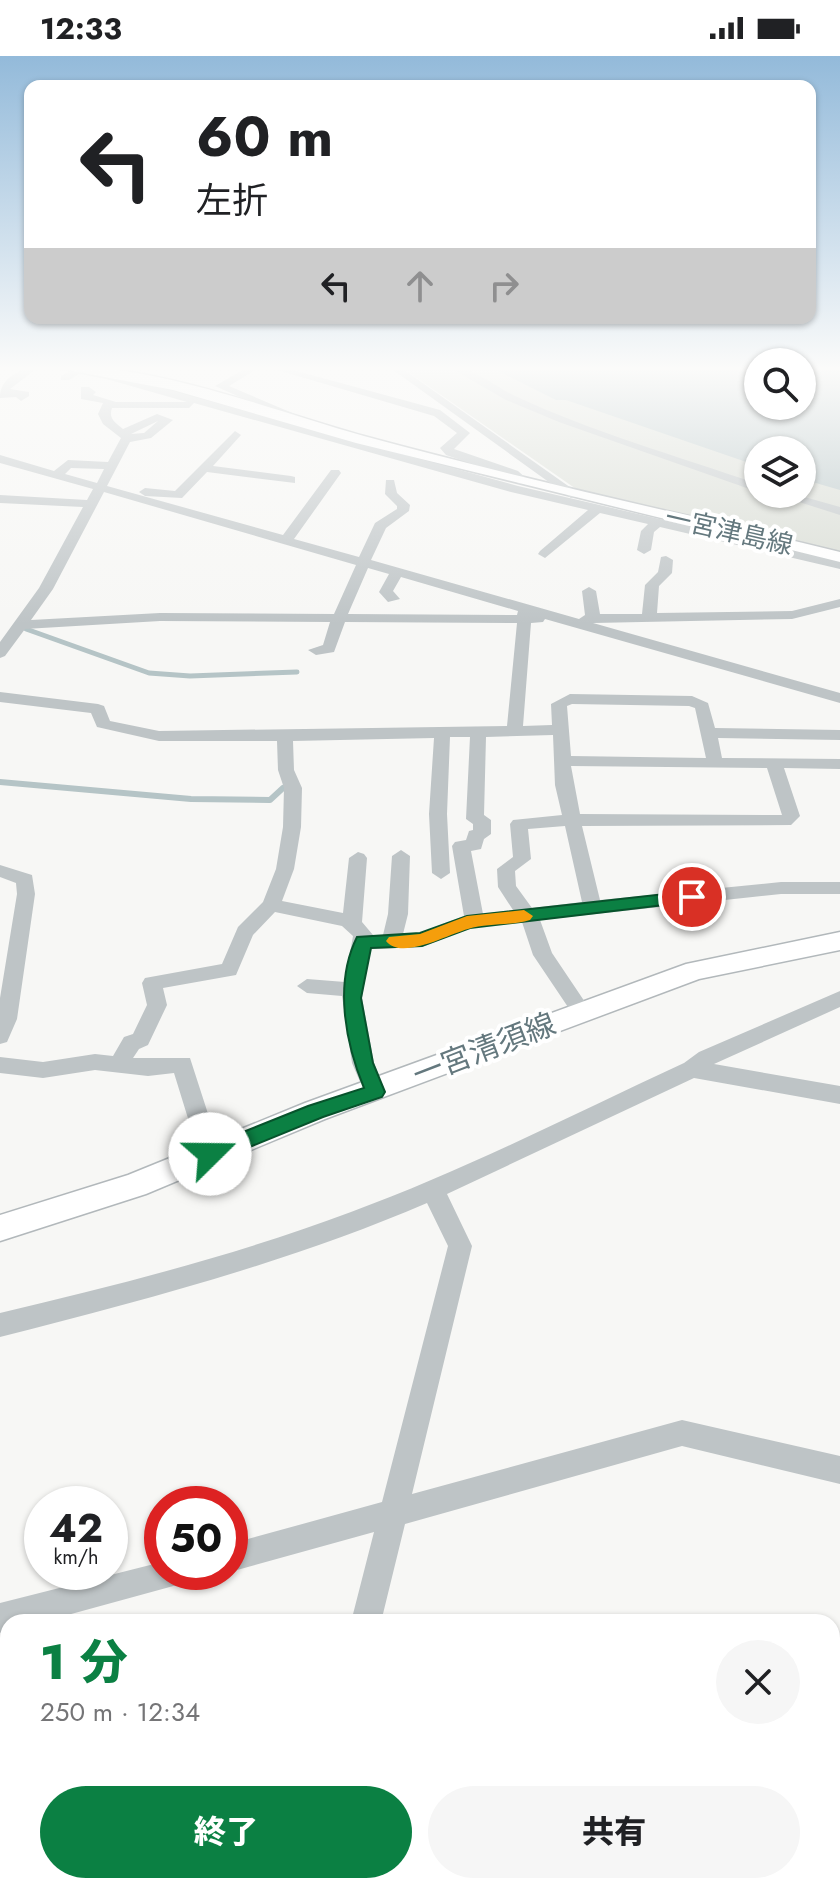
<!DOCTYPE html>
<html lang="ja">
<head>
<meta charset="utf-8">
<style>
  :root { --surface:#fff; --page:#f6f6f6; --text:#202124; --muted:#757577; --accent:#0b8043 }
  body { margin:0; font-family:Jost,"Noto Sans JP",sans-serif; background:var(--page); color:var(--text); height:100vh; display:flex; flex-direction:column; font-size:30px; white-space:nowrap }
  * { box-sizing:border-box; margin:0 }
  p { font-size:26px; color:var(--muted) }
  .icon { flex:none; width:44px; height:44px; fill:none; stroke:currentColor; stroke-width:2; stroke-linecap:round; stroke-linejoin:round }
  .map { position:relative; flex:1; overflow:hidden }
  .sheet { position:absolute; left:0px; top:1558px; width:840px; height:280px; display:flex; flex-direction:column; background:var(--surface); border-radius:24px 24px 0 0; box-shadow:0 2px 6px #0004 }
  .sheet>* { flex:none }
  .banner { position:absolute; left:24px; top:24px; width:792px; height:244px; border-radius:16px; box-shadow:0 2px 6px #0004; background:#fff; color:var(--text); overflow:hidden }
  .controls { position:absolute; left:744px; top:292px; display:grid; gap:16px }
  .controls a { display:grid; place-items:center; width:72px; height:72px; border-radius:50%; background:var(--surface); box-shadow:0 2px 6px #0004; font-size:40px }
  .speed { position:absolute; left:24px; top:1430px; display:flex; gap:16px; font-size:40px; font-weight:700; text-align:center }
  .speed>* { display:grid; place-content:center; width:104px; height:104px; border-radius:50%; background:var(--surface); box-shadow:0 2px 6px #0004; line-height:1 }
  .speed small { font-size:20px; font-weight:400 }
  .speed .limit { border:12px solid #d22; background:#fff; color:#111 }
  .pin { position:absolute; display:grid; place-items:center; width:68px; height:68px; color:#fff; margin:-34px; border:4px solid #fff; border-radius:50%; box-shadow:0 2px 8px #0007 }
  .me { position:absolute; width:88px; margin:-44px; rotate:68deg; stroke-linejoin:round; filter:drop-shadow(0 0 6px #0008) }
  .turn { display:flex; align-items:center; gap:28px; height:168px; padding:0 40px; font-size:36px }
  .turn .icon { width:104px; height:104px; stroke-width:2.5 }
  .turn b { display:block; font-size:56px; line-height:68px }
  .lanes { display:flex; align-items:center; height:76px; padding:0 40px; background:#0003; justify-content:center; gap:40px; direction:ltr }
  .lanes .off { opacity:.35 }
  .round { display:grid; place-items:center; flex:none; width:84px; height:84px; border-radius:42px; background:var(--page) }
  .summary { display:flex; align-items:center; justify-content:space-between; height:136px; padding:0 40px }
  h1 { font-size:48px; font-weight:800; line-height:60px; color:var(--accent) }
  .cta { display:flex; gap:16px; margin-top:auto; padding:16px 40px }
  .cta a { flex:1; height:92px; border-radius:48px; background:var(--accent); color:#fff; font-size:32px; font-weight:800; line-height:92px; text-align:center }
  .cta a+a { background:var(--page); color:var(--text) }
  .status { display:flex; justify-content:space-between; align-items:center; height:56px; padding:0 40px; background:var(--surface); direction:ltr }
  .status svg { height:22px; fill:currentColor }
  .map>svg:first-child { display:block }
  .green { fill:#d8dcd4 }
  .water { fill:#b5c4c6 }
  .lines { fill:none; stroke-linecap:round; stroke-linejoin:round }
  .stream-far1 { stroke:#b5c4c6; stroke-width:5 }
  .stream { stroke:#b5c4c6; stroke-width:6 }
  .major-casing { stroke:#b2b8bb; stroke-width:3 }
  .minor { fill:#bec4c6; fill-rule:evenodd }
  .major { fill:#fff; fill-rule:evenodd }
  .route { fill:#0b8043; stroke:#07532c; stroke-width:2 }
  .slow { fill:#f59e0b }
  .labels { text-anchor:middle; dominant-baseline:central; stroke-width:8; stroke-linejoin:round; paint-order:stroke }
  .far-street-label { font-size:26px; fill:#64787e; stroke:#fff }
  .street-label { font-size:30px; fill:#64787e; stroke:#fff }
</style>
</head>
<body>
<div class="status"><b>12:33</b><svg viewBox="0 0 49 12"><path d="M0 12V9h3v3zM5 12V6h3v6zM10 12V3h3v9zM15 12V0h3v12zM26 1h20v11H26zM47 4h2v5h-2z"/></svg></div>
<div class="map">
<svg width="840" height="1838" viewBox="0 0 840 1838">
  <rect width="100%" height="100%" fill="#f7f7f5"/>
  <!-- green -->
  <path class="green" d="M401 311H501L758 400V438H802V410L840 422V497L579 435Z"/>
  <!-- water -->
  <path class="water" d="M490 311H758V350H802V311H840V434L802 423V394H758V410L566 344H556Z"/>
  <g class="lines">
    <!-- stream-far1 -->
    <path class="stream-far1" d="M26 573 149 617 190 620 297 616"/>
    <!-- stream -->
    <path class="stream" d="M0 726 191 743 270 744 283 732"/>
    <defs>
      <path id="major" d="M52 311C149 305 270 354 364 380 521 423 681 457 840 496V506L356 387 173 334Z
        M840 876V894L699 923 325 1063 146 1138 0 1185V1159L128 1119 305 1047 686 908Z"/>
    </defs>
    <!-- major casing -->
    <use href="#major" class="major-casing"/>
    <!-- minor -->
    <path class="minor" d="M27 311H39L10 333 29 336V340L21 345 16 341 0 342C0 324 13 319 27 311Z
      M248 311H260L229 330 304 362V366H296L215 330Z
      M267 311H282L440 354 470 377 454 393 518 415 529 425 519 428 510 421 446 399 440 392 457 377 434 360Z
      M389 311H400L581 439 571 442Z
      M449 311C472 310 494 330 515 340 592 376 677 400 758 428V436L559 366 506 344Z
      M76 312 85 314 69 324H61V320Z
      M100 315 518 430 840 505V513L660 471 654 476 651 494 644 498 637 494 641 475 648 468 600 457 545 502 538 498 540 495 588 454 511 436 194 347 189 352H112C108 363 116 367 123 373L157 358 173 364 151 382 130 386 107 430 283 479 331 414H339L341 417 294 483 359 501 375 467 397 453V450L385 438 386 424H394L397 437 410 449 409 455 386 472 371 504 579 563 585 559 582 535 589 531 596 535 600 558H642L645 529 658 516 661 501 666 500 673 504 672 517 659 530 657 557 792 555 840 543V551L792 563 593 567 840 637V647L545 563 543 566 531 567 523 670 552 669 551 648 570 638 692 640 708 647 715 672 840 674V684L718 682 722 702 840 703V713L784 712 800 760 791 769 582 770 600 844 781 826H840V838H781L540 864 552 897 591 955 588 960H574L533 899 522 866 470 872 422 891 370 893 362 942 374 1007 386 1036 383 1042 375 1045 367 1042 352 1007 342 940 307 937 297 930 307 923 345 926 353 880 342 870 275 856 253 879 236 919 163 932 167 949 148 989 139 993 133 1002H190L221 1098 218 1105 210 1107 202 1105 199 1098 174 1017 148 1020 95 1014 43 1022 0 1017V1001L43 1006 95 998 113 1000 124 981 133 978 147 949 142 927 145 922 222 908 238 871 263 846 276 813 283 771 284 732 278 714 277 685H159L97 671 91 657 0 646V636L98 648 104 650 110 665 159 675 507 670 517 567 345 566 334 596 316 599 308 594 323 589 330 566 160 565 25 573 5 600 0 602V586L39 532 83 451 0 447V439L87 444 93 433 0 407V399L54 415 68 404 108 406 121 382 103 368 98 358 103 347 81 343V331H89L96 336 93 339 116 346H187L96 320 95 318ZM158 365 144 377 131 378ZM71 412 104 413 97 427 65 418ZM104 436 356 509 334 558 160 557 31 564 53 533ZM368 512 389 518 379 536 388 546 400 543 393 535 401 521 518 555 517 559 348 558ZM572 648 689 650 695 652 706 702 571 700 567 650ZM553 679 555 729 562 759 513 764 510 768 513 801 497 813 498 831 513 854 483 858 471 795 481 793 484 783 491 778V764L484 759 486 681ZM450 681H470L466 763 473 768V774L469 775 466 784 455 786 452 790 464 860 420 877 403 878 408 858 410 800 401 794 392 800 388 858 383 879H373L362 866 367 802 364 798 358 796 349 802 343 857 282 845 294 813 301 771 302 732 294 714 293 685 434 682 429 758 432 817 441 823 450 817 447 758ZM571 710 767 712 782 759 580 758ZM565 770 582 846 532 852 516 830 515 815 531 803 528 773Z
      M235 375 241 379 213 410 291 420 295 421V427L207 416 182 442 145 440 139 436 145 432 175 435Z
      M774 438H794L840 451V459Z
      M0 809 32 819 35 838 17 963 7 986 0 988V942L17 838 16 827 0 821Z
      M840 935V951L714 1008 840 1030V1048L694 1022 447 1138 472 1190 412 1438 682 1364 840 1400V1428L682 1390 405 1468 381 1566H351L374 1476 230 1516V1488L382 1446 448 1190 427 1147C290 1206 145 1244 0 1281V1257C118 1229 237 1199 351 1156 465 1114 574 1058 684 1007L699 996Z
      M162 1506V1516H193L188 1526 42 1566H8V1575L0 1577V1547Z
      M284 1830H318L316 1838H282Z"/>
    <!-- major -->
    <use href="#major" class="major"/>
  </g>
  <!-- sky -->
  <linearGradient id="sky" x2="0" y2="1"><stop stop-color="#93bada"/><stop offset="0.55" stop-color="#fbfbfa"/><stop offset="1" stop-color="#fbfbfa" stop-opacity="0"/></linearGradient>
  <rect width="840" height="568" fill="url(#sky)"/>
  <!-- route -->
  <path class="route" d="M692 835 700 841 698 845 470 872 422 890 371 892 361 942 373 1007 385 1036 382 1041 323 1061 218 1104H203L200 1098 203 1092 308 1050 364 1032C345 986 334 927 357 881L420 877 467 860Z"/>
  <!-- slow -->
  <path class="slow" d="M524 854 533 860 530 864C510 870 488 867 468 873 449 878 401 905 386 885L389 881 420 878 467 860Z"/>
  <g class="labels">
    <!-- far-street labels -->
    <g class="far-street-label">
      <text transform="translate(729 475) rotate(13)">一宮津島線</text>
    </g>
    <!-- street labels -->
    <g class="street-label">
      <text transform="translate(484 993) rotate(-21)">一宮清須線</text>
    </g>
  </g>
</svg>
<div class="controls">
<a><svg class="icon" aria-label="search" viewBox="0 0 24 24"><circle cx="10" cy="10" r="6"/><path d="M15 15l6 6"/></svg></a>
<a><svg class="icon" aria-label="layers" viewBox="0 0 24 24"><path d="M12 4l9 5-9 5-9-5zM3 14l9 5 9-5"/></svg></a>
</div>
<div class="speed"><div>42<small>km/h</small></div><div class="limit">50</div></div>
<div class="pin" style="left:692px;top:841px;background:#d93025"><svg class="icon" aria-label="arrive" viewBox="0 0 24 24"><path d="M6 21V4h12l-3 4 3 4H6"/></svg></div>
<svg class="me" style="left:210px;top:1098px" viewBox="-20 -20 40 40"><circle r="19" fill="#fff"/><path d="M0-13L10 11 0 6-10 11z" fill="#0b8043"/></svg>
<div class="banner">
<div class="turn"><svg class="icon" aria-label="left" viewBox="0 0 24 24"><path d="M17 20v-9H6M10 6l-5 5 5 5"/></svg><div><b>60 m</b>左折</div></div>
<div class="lanes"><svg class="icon" aria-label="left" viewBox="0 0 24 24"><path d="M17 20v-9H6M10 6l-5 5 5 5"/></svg><svg class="icon off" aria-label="ahead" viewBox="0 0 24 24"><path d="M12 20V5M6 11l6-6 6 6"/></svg><svg class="icon off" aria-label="right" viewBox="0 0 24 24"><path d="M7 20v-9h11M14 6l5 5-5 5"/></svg></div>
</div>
<section class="sheet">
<div class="summary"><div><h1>1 分</h1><p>250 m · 12:34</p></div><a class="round"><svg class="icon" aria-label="close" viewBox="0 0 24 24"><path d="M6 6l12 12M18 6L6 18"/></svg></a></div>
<div class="cta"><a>終了</a><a>共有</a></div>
</section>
</div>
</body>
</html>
